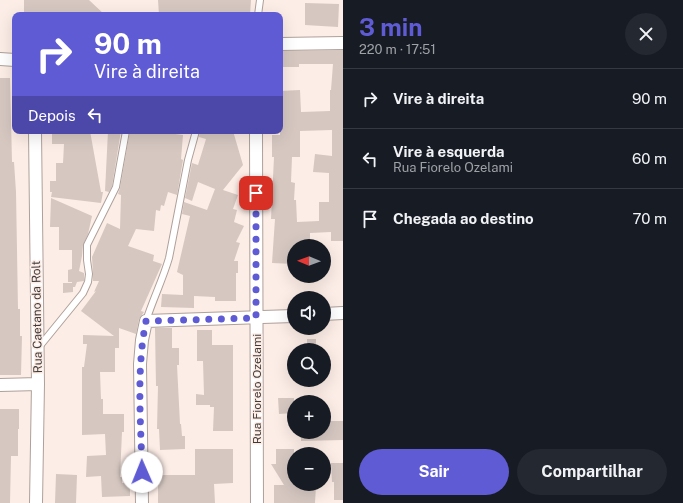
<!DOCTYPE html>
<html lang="pt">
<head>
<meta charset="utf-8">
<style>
  :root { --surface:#171b24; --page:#242831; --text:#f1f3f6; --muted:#9ea1a6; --line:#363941; --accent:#5f5bd4 }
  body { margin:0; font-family:"Public Sans",sans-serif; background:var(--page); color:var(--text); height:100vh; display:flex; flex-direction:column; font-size:15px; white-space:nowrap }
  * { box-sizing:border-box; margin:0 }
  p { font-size:13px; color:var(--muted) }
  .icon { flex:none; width:22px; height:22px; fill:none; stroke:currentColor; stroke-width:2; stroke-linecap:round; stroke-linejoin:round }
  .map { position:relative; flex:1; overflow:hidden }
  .drawer { display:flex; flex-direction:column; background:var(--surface); width:340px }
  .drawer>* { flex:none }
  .guide { position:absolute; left:12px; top:12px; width:271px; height:122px; border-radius:8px; box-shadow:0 4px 16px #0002; background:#5f5bd4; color:#fff; overflow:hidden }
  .needle { width:26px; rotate:271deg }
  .tools { position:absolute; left:287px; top:239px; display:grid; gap:8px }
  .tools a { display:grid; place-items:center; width:44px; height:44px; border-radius:50%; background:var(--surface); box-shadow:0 4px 16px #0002; font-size:20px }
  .pin { position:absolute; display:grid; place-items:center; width:34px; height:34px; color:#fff; margin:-17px; border-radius:8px; box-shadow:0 2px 6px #0006 }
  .me { position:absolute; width:44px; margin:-22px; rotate:359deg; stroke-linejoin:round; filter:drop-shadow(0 0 3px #0008) }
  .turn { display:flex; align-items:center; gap:14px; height:84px; padding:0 16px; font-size:18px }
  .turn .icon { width:52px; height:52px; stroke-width:2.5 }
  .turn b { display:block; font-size:28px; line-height:34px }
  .then { display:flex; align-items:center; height:38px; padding:0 16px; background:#0003; gap:8px; font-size:15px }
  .round { display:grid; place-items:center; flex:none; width:42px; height:42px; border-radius:21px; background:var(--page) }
  .headline { display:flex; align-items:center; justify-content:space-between; height:68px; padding:0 16px }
  h1 { font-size:24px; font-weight:700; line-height:30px; color:var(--accent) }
  .button { display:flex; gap:8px; margin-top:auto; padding:8px 16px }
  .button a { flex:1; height:46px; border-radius:24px; background:var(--accent); color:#fff; font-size:16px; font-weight:700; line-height:46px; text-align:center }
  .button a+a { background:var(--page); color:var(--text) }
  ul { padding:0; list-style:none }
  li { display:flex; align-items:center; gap:12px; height:60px; padding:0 16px; border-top:1px solid var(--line) }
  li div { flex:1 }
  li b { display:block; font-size:15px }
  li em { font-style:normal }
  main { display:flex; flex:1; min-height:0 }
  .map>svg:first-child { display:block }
  .building { fill:#d6c7c1; fill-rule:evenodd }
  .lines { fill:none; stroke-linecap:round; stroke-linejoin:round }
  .service-casing { stroke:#aea09a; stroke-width:8 }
  .minor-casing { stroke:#aea09a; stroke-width:14 }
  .service { stroke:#fff; stroke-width:6 }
  .minor { stroke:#fff; stroke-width:12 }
  .route { stroke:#5f5bd4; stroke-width:7; stroke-dasharray:0 12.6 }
  .labels { text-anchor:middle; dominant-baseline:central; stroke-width:3; stroke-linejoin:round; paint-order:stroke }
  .street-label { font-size:12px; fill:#403a38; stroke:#fdede7 }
</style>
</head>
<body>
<main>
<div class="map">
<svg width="343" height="503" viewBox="0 0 343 503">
  <rect width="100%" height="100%" fill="#fdede7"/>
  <!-- building -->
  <path class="building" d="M24 0H89L105 15H24Z
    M158 0H251L250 15H159Z
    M305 3 339 4 338 27 305 25Z
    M343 50V241H331V232L310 233V245L294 246V264L272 263 275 219H271L274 157H272V135H280V91L300 90 301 112 330 111V90H331L333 64H299V67H280V51ZM332 130V156L315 154 313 172 329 173V202H319V221L297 222 296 200H294L295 183 291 182 292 157H300V131Z
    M0 78H10L12 162H14L16 192 18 309H20V336H22L21 375H0Z
    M52 131H90L101 192H103L101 203 51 197 52 192H50V181H56V163H63L64 144H52Z
    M108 131H121L112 186 109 192 105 191Z
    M130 131H153L183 135 181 159 183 160 177 195 168 192 164 206 161 205 160 211 156 210 154 231 136 229 128 246 154 255 153 261 162 264 141 311 144 312 139 319 136 334 119 328V348H115V372H100L101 399H103V414H124V432H122L120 477H122V483H130V496L102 497 101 476 86 477 87 456 106 455 105 434 82 435V367H84L87 344H83V335L114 336 81 311 96 291 94 292 99 281H93V274L92 257 107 223 120 229 121 195 118 194 120 188Z
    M200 131H233L243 165 223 190 238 195 233 209 237 210 234 222 244 226 236 242 240 243 234 261H238V273H236V301H215V297L194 296V308L161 307 162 294 183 295V275L177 272 190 216 182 214 184 202 207 210 215 189 198 182 192 201 185 198 192 163 198 165 206 139 199 137Z
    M51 198 92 216 88 234 83 245 82 256 79 271 84 273V281L77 282 75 287H73V292L63 293V283H72V282H68V270L72 269V250H59V227H50Z
    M155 328H172V348H179V365H177L180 424H181L182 436H185V449L160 450 159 429H157L158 386H156Z
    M197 330H212V345H233V431H213L214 407H210V405H196V394L204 395 203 361H197Z
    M307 339H316V350H307Z
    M278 398H294V413L279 414Z
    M0 409H19V429H18V456H11L10 503H0Z
    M324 421H343V440L301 441V432H324Z
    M195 449H233V483L214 484 215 503H158V475H195Z
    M276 449H294V485L316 486 315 503H274V485H284L271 464H276Z
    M331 463H343V500H334V482H332Z
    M56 474 77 475 76 503H55Z"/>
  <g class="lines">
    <defs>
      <path id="service" d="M258 15 260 0
        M146 321C153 299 163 279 169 258L188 160 196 131
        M39 347 83 293 88 282 89 274 87 260V245L116 187 126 131"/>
      <path id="minor" d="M280 44 343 43
        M0 59 15 60
        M35 131 38 384 36 503
        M256 131 257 503
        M324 314 343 313
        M0 385 38 384
        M142 503 140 364 142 340 146 321 294 316"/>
    </defs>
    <!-- service casing -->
    <use href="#service" class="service-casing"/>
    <!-- minor casing -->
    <use href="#minor" class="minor-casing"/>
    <!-- service -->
    <use href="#service" class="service"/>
    <!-- minor -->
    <use href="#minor" class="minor"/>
  </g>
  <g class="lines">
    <!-- route -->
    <path class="route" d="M142 472C141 422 136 370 146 321L256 318V193"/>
  </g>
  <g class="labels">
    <!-- street labels -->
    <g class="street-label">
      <text transform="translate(37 317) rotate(-91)">Rua Caetano da Rolt</text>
      <text transform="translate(257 389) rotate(-90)">Rua Fiorelo Ozelami</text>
    </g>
  </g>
</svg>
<div class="tools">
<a><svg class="needle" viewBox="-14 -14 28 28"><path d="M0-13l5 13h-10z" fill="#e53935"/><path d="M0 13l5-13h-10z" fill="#9ea1a6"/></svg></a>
<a><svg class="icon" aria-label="sound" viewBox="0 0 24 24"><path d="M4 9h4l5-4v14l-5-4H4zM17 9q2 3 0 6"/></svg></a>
<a><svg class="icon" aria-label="search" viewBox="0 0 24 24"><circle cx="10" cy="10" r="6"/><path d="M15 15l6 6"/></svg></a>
<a>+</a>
<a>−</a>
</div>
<div class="pin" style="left:256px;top:193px;background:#d93025"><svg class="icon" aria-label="arrive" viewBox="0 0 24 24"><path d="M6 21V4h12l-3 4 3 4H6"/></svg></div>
<svg class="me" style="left:142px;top:472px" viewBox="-20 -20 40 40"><circle r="19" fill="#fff"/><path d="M0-13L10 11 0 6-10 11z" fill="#5f5bd4"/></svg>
<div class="guide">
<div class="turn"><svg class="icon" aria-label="right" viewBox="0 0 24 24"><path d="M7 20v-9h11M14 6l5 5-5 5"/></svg><div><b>90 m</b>Vire à direita</div></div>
<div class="then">Depois<svg class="icon" aria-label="left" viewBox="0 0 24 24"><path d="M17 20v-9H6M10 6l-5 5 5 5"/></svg></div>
</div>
</div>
<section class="drawer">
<div class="headline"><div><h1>3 min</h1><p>220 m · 17:51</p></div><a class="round"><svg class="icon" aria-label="close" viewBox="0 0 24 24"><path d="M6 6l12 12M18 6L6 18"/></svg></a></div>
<ul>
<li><svg class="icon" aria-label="right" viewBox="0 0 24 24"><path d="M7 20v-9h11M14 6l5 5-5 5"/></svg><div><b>Vire à direita</b></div><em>90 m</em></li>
<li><svg class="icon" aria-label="left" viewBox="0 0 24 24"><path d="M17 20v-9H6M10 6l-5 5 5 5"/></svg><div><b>Vire à esquerda</b><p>Rua Fiorelo Ozelami</p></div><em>60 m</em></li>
<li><svg class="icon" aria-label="arrive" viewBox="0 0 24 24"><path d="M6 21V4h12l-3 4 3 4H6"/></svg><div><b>Chegada ao destino</b></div><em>70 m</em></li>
</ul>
<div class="button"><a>Sair</a><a>Compartilhar</a></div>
</section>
</main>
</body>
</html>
